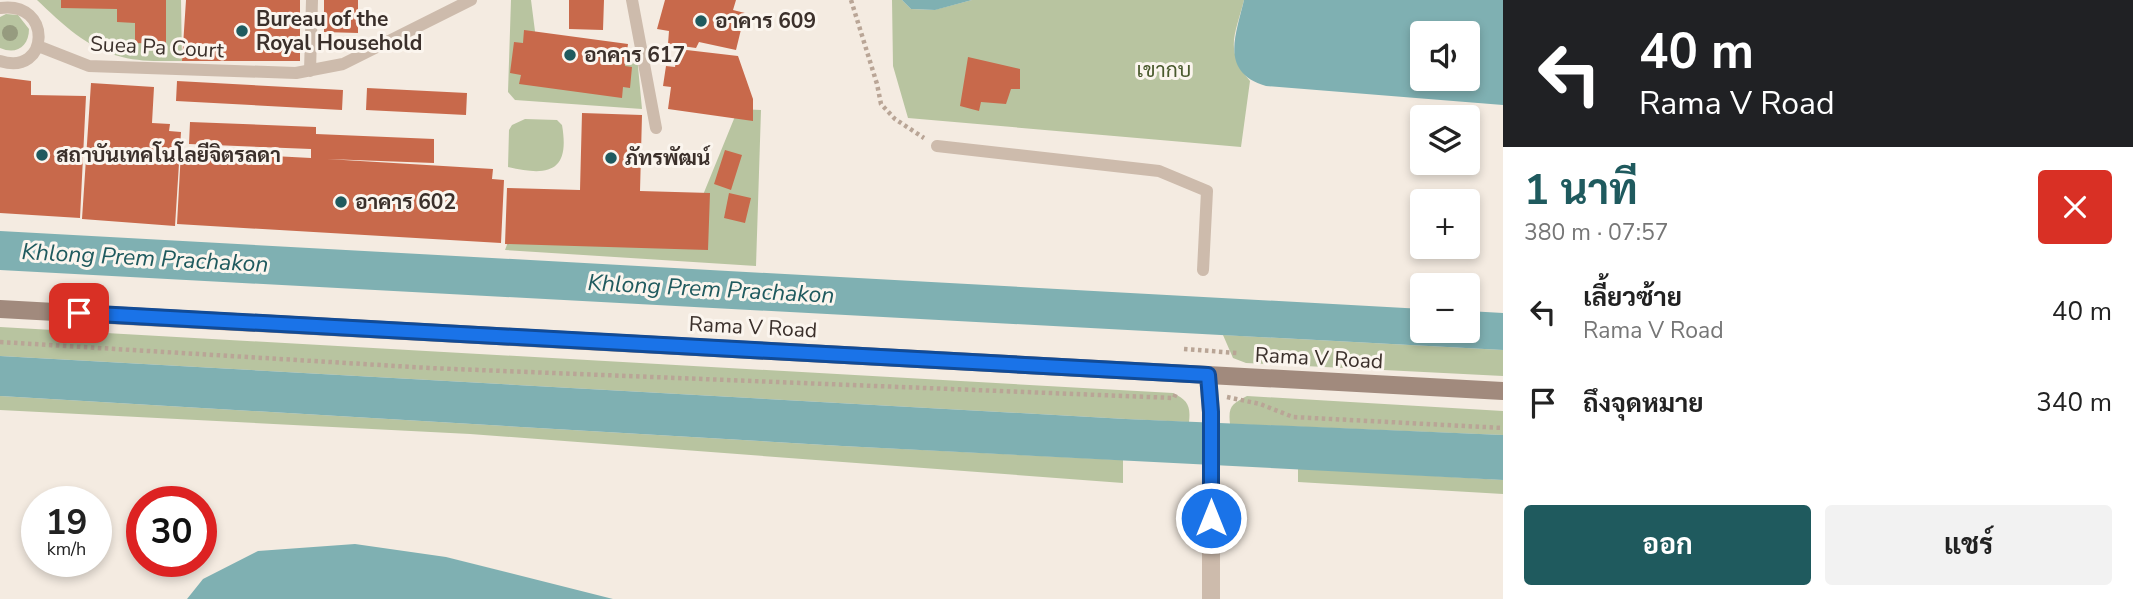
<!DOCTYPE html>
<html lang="th">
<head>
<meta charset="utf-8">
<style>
  :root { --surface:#fff; --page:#f2f2f2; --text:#222; --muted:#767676; --accent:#1f5a5e }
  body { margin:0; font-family:"Nunito Sans",Sarabun,sans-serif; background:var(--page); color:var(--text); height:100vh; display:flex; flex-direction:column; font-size:26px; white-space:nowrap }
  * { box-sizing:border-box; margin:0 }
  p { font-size:23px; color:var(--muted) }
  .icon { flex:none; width:38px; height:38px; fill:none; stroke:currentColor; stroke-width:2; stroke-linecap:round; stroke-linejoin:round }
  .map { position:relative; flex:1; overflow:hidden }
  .details { display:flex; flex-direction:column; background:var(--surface); width:630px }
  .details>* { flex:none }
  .top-card { background:#202124; color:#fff; overflow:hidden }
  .buttons { position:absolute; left:1410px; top:21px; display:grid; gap:14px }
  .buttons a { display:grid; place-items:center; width:70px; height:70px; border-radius:7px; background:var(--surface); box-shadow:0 4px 10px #0003; font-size:35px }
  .speed { position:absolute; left:21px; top:486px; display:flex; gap:14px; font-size:35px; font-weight:700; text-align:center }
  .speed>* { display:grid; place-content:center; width:91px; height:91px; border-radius:50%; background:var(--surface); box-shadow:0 4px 10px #0003; line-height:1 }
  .speed small { font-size:18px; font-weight:400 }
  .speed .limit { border:10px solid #d22; background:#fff; color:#111 }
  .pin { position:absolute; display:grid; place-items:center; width:60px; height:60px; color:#fff; margin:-30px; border-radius:14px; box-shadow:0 4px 10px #0006 }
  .me { position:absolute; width:77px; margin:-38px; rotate:0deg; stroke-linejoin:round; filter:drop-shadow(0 0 5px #0008) }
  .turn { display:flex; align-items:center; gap:24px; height:147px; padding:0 21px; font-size:32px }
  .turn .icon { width:91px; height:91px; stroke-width:2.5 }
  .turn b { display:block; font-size:49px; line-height:60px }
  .round { display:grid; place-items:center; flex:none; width:74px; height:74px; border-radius:7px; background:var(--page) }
  .head { display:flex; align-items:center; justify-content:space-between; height:119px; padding:0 21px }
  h1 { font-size:42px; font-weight:700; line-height:52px; color:var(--accent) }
  .cta { display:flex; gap:14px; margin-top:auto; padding:14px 21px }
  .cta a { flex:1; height:80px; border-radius:7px; background:var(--accent); color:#fff; font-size:28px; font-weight:700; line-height:80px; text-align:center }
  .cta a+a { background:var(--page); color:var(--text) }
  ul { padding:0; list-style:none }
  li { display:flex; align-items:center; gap:21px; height:91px; padding:0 21px }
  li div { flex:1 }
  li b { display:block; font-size:26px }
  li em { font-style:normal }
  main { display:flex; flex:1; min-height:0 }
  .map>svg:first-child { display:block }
  .green { fill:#b8c4a0 }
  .water { fill:#7fb0b2; fill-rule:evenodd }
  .building { fill:#c8694b }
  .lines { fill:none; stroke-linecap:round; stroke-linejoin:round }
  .path { stroke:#b9a596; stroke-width:4.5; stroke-dasharray:3.5 3.5; stroke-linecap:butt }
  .lane { stroke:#cdbbac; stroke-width:12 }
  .street { stroke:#cdbbac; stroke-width:18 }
  .secondary { stroke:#a18a7d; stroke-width:18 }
  .tree { fill:#969b7f }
  .route-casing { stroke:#114b97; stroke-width:18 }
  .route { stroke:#1a73e8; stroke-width:12 }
  .poi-dot { fill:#1f5a5e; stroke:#fbf5ee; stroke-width:2.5 }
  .labels { text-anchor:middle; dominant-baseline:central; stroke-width:6; stroke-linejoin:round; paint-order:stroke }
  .poi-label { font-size:21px; font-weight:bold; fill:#3b302b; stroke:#fbf5ee; text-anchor:start }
  .street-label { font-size:21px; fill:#3b302b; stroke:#fbf5ee }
  .park-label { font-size:21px; fill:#4a5a2e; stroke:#fbf5ee }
  .water-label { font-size:23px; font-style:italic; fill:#1f5a5e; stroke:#fbf5ee }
</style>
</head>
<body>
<main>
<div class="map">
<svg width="1503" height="599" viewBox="0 0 1503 599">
  <rect width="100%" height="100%" fill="#f4ebe1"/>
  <!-- green -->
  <path class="green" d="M37 0H181L182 61C162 61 141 62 122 57 88 49 61 23 37 0Z
    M511 0H531L537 47 637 56 642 109 515 100 508 92Z
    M892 0H902L911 9 934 10 972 0H1244C1235 36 1224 49 1250 81L1241 147 908 118 893 66Z
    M6 14 18 15 29 29C29 47 16 55 0 48V17Z
    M738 109 761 110 756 266 505 250 512 231 694 217Z
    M525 119 557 120 562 125C570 171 550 177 508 167L509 130 512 125Z
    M0 327 1173 393C1187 400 1191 405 1189 422L1126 419 0 356Z
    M1223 335 1503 350V376L1246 363 1233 358Z
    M0 396 842 446 1123 460V483L470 434 0 410Z
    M1247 396 1503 411V435L1230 424C1228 406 1232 404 1247 396Z
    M1298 468 1503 480V494L1298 482Z"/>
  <!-- water -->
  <path class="water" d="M902 0H972L935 10 911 9Z
    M1244 0H1503V105L1266 86C1219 72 1236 35 1244 0ZM1423 33H1468V79H1423Z
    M0 231 1423 309V331H1468V311L1503 313V350L0 270Z
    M0 356 1126 419 1503 435V480L842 446 0 396Z
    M355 544 446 557 613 599H187L203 579 258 551Z"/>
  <!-- building -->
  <path class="building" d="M61 0H166V44L135 43V23L117 22V9L61 8Z
    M186 0H300V61H182Z
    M324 0H358V33L324 32Z
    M569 0H604L603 30 569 29Z
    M665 0H736L733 10 745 13 736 50 699 42 696 48 668 44 669 31 657 29Z
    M524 30 628 44 625 66 632 67 630 88 623 87 622 98 519 84 521 75 510 73 514 42 523 43Z
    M678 49 738 56 753 99V121L668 109 671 87 663 86 666 66 675 67Z
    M968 57 1020 69V89H1011L1006 104 981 102 979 111 960 106Z
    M0 77 31 81V95L86 96 80 218 0 213Z
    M177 81 343 90 342 110 176 101Z
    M91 83 154 87 152 123 170 124 169 131 181 132 175 226 82 219Z
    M367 88 467 93 466 115 366 110Z
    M582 113 642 115 640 191 710 193 708 250 505 244 507 188 580 190Z
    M190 122 316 127V134L434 139V163L327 159 493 169 492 179 504 180 501 243 177 224 181 151 311 158V149L189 144Z
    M725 150 742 155 731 190 714 184Z
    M729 193 751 198 745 223 724 218Z"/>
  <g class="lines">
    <!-- path -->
    <path class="path" d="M851 0 877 84 881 104 895 119 924 138
      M0 342 429 368 1174 398 1177 391
      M1184 349 1237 353
      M1227 397 1260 404 1293 417 1503 428"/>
    <!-- lane -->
    <path class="lane" d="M632 0 656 128
      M0 8C53 0 50 77 0 61
      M38 46 89 66 296 73 343 64 471 0
      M310 71 312 0
      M937 146 1159 171 1207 191 1203 270"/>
    <!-- street -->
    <path class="street" d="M1208 375 1211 412V599"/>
    <!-- secondary -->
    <path class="secondary" d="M0 309 1503 391"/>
  </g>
  <!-- trees -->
  <circle class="tree" cx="10" cy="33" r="8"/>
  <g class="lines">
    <defs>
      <path id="route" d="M79 313 1208 375 1211 412V518"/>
    </defs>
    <!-- route casing -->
    <use href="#route" class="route-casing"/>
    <!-- route -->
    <use href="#route" class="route"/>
  </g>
  <!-- markers -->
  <g class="poi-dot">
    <circle cx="701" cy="21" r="7"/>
    <circle cx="242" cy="31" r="7"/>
    <circle cx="570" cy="55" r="7"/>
    <circle cx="42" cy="155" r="7"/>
    <circle cx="611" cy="158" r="7"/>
    <circle cx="341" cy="202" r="7"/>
  </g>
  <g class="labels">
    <!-- poi labels -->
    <g class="poi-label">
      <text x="256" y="19">Bureau of the<tspan x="256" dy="24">Royal Household</tspan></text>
      <text x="715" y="21">อาคาร 609</text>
      <text x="584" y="55">อาคาร 617</text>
      <text x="56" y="155">สถาบันเทคโนโลยีจิตรลดา</text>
      <text x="625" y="158">ภัทรพัฒน์</text>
      <text x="355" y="202">อาคาร 602</text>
    </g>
    <!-- street labels -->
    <g class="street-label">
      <text transform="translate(157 47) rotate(3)">Suea Pa Court</text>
      <text transform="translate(753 327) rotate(3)">Rama V Road</text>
      <text transform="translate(1319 358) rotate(3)">Rama V Road</text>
    </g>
    <!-- park labels -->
    <g class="park-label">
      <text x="1164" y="70">เขากบ</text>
    </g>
    <!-- water labels -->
    <g class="water-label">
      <text transform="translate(145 258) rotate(3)">Khlong Prem Prachakon</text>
      <text transform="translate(711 289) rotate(3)">Khlong Prem Prachakon</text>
    </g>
  </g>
</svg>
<div class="buttons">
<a><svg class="icon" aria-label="sound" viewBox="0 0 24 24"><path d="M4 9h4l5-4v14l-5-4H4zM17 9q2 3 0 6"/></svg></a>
<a><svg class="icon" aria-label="layers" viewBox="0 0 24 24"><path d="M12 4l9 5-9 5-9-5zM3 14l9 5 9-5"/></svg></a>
<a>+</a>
<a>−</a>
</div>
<div class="speed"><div>19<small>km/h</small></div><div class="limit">30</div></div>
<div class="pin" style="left:79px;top:313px;background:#d93025"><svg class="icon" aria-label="arrive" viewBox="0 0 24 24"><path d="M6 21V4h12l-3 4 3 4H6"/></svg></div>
<svg class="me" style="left:1211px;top:518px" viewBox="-20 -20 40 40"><circle r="17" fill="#1a73e8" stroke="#fff" stroke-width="3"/><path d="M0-11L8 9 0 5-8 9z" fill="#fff"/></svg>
</div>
<section class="details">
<div class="top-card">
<div class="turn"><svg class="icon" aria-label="left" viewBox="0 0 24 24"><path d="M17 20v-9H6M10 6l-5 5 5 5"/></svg><div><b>40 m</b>Rama V Road</div></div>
</div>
<div class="head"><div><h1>1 นาที</h1><p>380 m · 07:57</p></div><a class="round" style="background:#d93025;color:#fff"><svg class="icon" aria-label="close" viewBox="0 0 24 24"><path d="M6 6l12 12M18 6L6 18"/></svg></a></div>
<ul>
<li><svg class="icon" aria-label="left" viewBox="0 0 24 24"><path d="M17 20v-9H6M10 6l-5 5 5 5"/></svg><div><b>เลี้ยวซ้าย</b><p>Rama V Road</p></div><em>40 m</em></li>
<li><svg class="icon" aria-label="arrive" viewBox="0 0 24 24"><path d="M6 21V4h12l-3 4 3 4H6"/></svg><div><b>ถึงจุดหมาย</b></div><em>340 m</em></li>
</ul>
<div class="cta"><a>ออก</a><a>แชร์</a></div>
</section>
</main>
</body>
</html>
